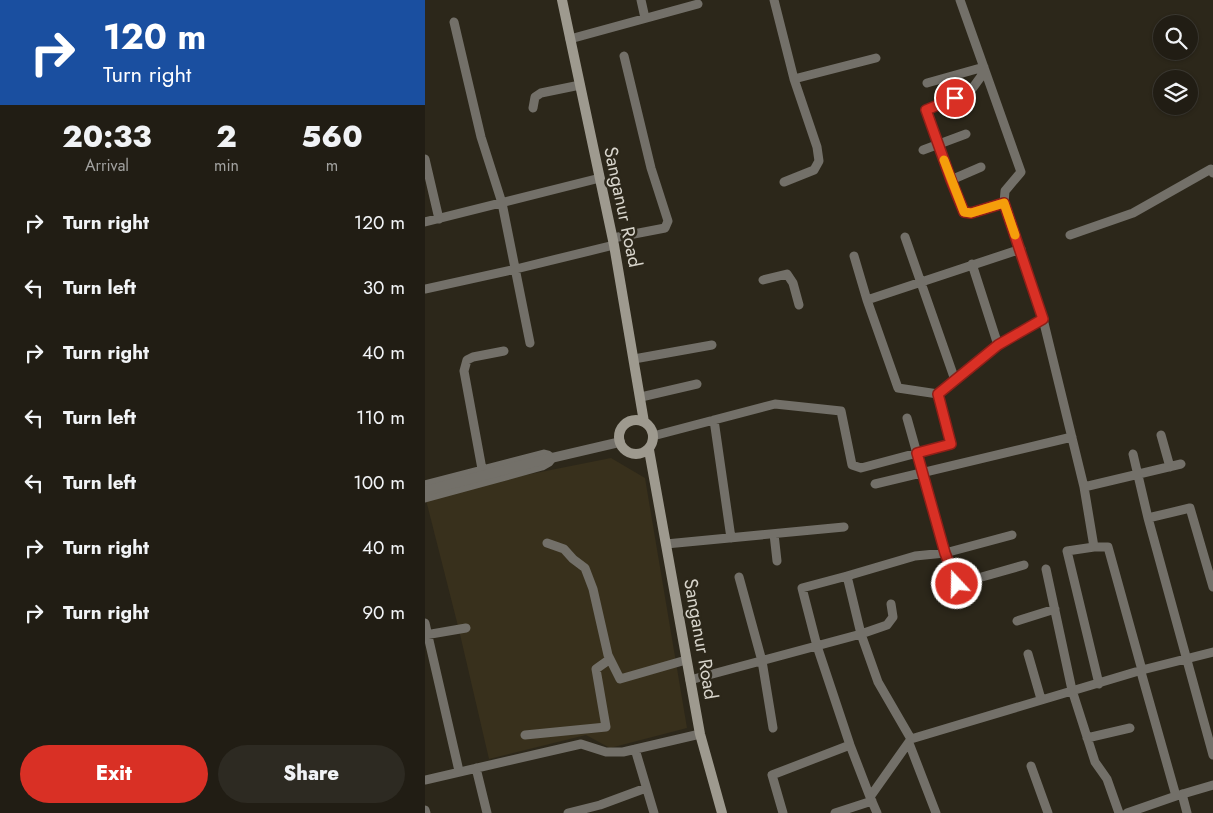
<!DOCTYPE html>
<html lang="en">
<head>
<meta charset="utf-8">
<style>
  :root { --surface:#211d14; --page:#2d2a22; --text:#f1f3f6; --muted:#a2a2a0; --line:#3e3b34; --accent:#d93025 }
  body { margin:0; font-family:Jost,sans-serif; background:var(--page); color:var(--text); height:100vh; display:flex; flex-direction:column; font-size:19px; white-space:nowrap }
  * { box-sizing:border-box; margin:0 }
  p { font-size:16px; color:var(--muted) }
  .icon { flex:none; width:28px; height:28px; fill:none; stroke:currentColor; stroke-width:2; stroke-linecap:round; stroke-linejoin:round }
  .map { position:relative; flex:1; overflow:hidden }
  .details { display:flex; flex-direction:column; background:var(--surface); width:425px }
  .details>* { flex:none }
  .top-card { background:#1a4fa0; color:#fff; overflow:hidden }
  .buttons { position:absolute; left:728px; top:15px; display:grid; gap:10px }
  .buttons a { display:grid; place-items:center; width:45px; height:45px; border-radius:50%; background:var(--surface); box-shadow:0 1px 4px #0004,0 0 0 1px var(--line); font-size:25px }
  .pin { position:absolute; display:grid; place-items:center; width:42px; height:42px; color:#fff; margin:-21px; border:2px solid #fff; border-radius:50%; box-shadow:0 1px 5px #0007 }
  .me { position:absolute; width:55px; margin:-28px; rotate:339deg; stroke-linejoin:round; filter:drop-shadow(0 0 4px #0008) }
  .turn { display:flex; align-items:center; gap:18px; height:105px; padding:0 20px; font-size:22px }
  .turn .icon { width:65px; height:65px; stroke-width:2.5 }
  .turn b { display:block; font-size:35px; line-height:42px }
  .eta { display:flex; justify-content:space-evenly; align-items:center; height:85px; text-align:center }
  .eta b { font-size:30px; font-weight:800; line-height:35px }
  .cta { display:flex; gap:10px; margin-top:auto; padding:10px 20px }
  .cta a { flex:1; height:58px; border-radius:30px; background:var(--accent); color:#fff; font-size:20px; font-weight:800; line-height:58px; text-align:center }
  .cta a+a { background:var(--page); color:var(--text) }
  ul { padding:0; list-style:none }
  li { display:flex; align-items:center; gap:15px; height:65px; padding:0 20px }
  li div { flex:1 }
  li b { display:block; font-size:19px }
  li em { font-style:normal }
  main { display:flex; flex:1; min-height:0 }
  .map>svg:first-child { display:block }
  .built { fill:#38301c }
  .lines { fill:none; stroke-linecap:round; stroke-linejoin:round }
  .minor { stroke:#737069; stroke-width:9 }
  .tertiary { stroke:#737069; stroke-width:10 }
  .secondary { stroke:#9e9a8f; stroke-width:10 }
  .route-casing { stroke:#8d1f18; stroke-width:12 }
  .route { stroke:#d93025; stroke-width:9 }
  .slow { stroke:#f59e0b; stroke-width:9 }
  .labels { text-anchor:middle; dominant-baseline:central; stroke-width:5; stroke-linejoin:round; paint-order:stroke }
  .street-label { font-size:19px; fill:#d7d4cb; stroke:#2c271a }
</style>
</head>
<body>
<main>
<section class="details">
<div class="top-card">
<div class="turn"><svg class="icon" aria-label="right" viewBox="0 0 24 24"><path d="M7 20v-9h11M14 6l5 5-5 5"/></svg><div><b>120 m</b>Turn right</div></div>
</div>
<div class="eta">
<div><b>20:33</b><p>Arrival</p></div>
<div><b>2</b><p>min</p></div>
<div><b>560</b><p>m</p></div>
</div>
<ul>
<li><svg class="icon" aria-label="right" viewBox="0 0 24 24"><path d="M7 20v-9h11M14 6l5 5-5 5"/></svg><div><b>Turn right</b></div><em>120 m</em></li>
<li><svg class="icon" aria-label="left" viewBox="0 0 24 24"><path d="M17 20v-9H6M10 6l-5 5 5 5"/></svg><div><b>Turn left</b></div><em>30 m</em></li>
<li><svg class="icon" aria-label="right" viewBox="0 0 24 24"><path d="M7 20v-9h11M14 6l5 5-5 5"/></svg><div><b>Turn right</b></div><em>40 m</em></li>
<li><svg class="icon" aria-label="left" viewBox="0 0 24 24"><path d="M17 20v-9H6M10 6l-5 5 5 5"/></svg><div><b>Turn left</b></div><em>110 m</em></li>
<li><svg class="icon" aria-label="left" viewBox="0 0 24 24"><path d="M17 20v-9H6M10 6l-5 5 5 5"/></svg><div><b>Turn left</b></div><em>100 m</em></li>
<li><svg class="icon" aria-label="right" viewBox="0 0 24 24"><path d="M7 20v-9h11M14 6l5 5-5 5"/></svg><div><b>Turn right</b></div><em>40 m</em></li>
<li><svg class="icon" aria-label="right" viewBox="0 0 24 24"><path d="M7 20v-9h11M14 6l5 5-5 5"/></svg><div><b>Turn right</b></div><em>90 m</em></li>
</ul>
<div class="cta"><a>Exit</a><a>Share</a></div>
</section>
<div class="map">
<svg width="788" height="813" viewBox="0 0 788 813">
  <rect width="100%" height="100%" fill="#2c271a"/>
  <!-- built -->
  <path class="built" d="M186 458 220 478 262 728 185 748 161 735 64 759 34 630 1 500 80 479Z"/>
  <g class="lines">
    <!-- minor -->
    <path class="minor" d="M216 0 220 18
      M349 0 369 79 451 58
      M535 0 596 172 580 191 579 203 618 319 659 487 669 547H683L717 670
      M29 22 56 137 77 203 105 343
      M145 39 273 4
      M502 83 559 67
      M108 108 110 97 116 93 155 85
      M498 150 541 134
      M0 159 14 219
      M556 167 526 180 501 110 544 93 560 71
      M526 180 539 212 546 213 579 203
      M359 182 389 170 394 161 392 147 369 79
      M0 222 175 178
      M645 235 708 213 786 169 788 173
      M480 237 530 380
      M188 238 240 228 243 221 226 168 199 56
      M429 256 442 300
      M547 264 573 345
      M338 280 362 274 368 283 374 305
      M0 289 91 269 189 245
      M209 359 287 345
      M513 394 473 388 442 300 596 249
      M216 397 272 384
      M482 418 520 553 532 584 599 565
      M289 420 306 538
      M736 435 745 467
      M228 436 350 404 416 411 427 465 436 468 526 444 513 394 573 345 618 319
      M708 454 723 518 788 755
      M57 469 39 371 42 360 48 357 79 351
      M450 484 647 437
      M0 485 119 454 123 455 127 458 124 462 117 466 0 498
      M659 487 756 464
      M723 518 765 508 788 587
      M349 534 352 561
      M122 543 139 549 148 559 160 568 168 589 183 655 195 679 261 660
      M241 544 419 527
      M669 547 642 551 674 684
      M621 569 647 690 670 762 682 779 694 813
      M422 576 490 556 520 553 587 535
      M314 577 337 661 348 728
      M592 621 630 609
      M0 623 34 771
      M0 635 41 628
      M603 654 616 699
      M265 680 436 634 462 625 468 617 466 604
      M100 735 181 727 171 669 185 659
      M662 738 705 728
      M484 743 511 813
      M210 749 229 813
      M606 766 623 813
      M51 768 62 813
      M0 780 156 744 181 752H198L275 734
      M757 794 762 813
      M751 796 788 785
      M445 797 425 745 392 646 377 588 422 576 436 634 453 682 486 739
      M0 810 1 813
      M143 813 175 805 221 788
      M358 813 347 775 425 745
      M410 813 447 801
      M452 813 445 797 486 739 717 670 788 652
      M702 813 751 796 716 672"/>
    <!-- tertiary -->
    <path class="tertiary" d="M0 491 105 463 195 442"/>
    <!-- secondary -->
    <path class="secondary" d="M137 0 189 245 219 422
      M194 437a17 17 0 1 1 34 0a17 17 0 1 1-34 0Z
      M224 450 275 734 297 813"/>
  </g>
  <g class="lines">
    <defs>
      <path id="route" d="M530 98 501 110 526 180 539 212 546 213 579 203 618 319 573 345 513 394 526 444 492 453 520 553 532 584"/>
    </defs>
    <!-- route casing -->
    <use href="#route" class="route-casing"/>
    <!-- route -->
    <use href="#route" class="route"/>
    <!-- slow -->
    <path class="slow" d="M519 160 539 212 546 213 579 203 590 235"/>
  </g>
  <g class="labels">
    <!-- street labels -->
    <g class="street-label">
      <text transform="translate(198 207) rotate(78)">Sanganur Road</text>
      <text transform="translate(276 639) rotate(80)">Sanganur Road</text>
    </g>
  </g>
</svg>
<div class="buttons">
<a><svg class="icon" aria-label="search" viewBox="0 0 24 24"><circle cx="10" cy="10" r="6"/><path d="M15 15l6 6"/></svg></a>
<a><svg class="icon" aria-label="layers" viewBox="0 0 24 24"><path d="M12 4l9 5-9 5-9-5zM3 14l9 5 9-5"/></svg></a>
</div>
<div class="pin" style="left:530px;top:98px;background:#d93025"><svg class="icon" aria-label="arrive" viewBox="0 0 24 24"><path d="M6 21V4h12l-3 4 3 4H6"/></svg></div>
<svg class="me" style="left:532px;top:584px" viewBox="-20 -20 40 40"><circle r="17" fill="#d93025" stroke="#fff" stroke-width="3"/><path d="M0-11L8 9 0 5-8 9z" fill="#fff"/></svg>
</div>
</main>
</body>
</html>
